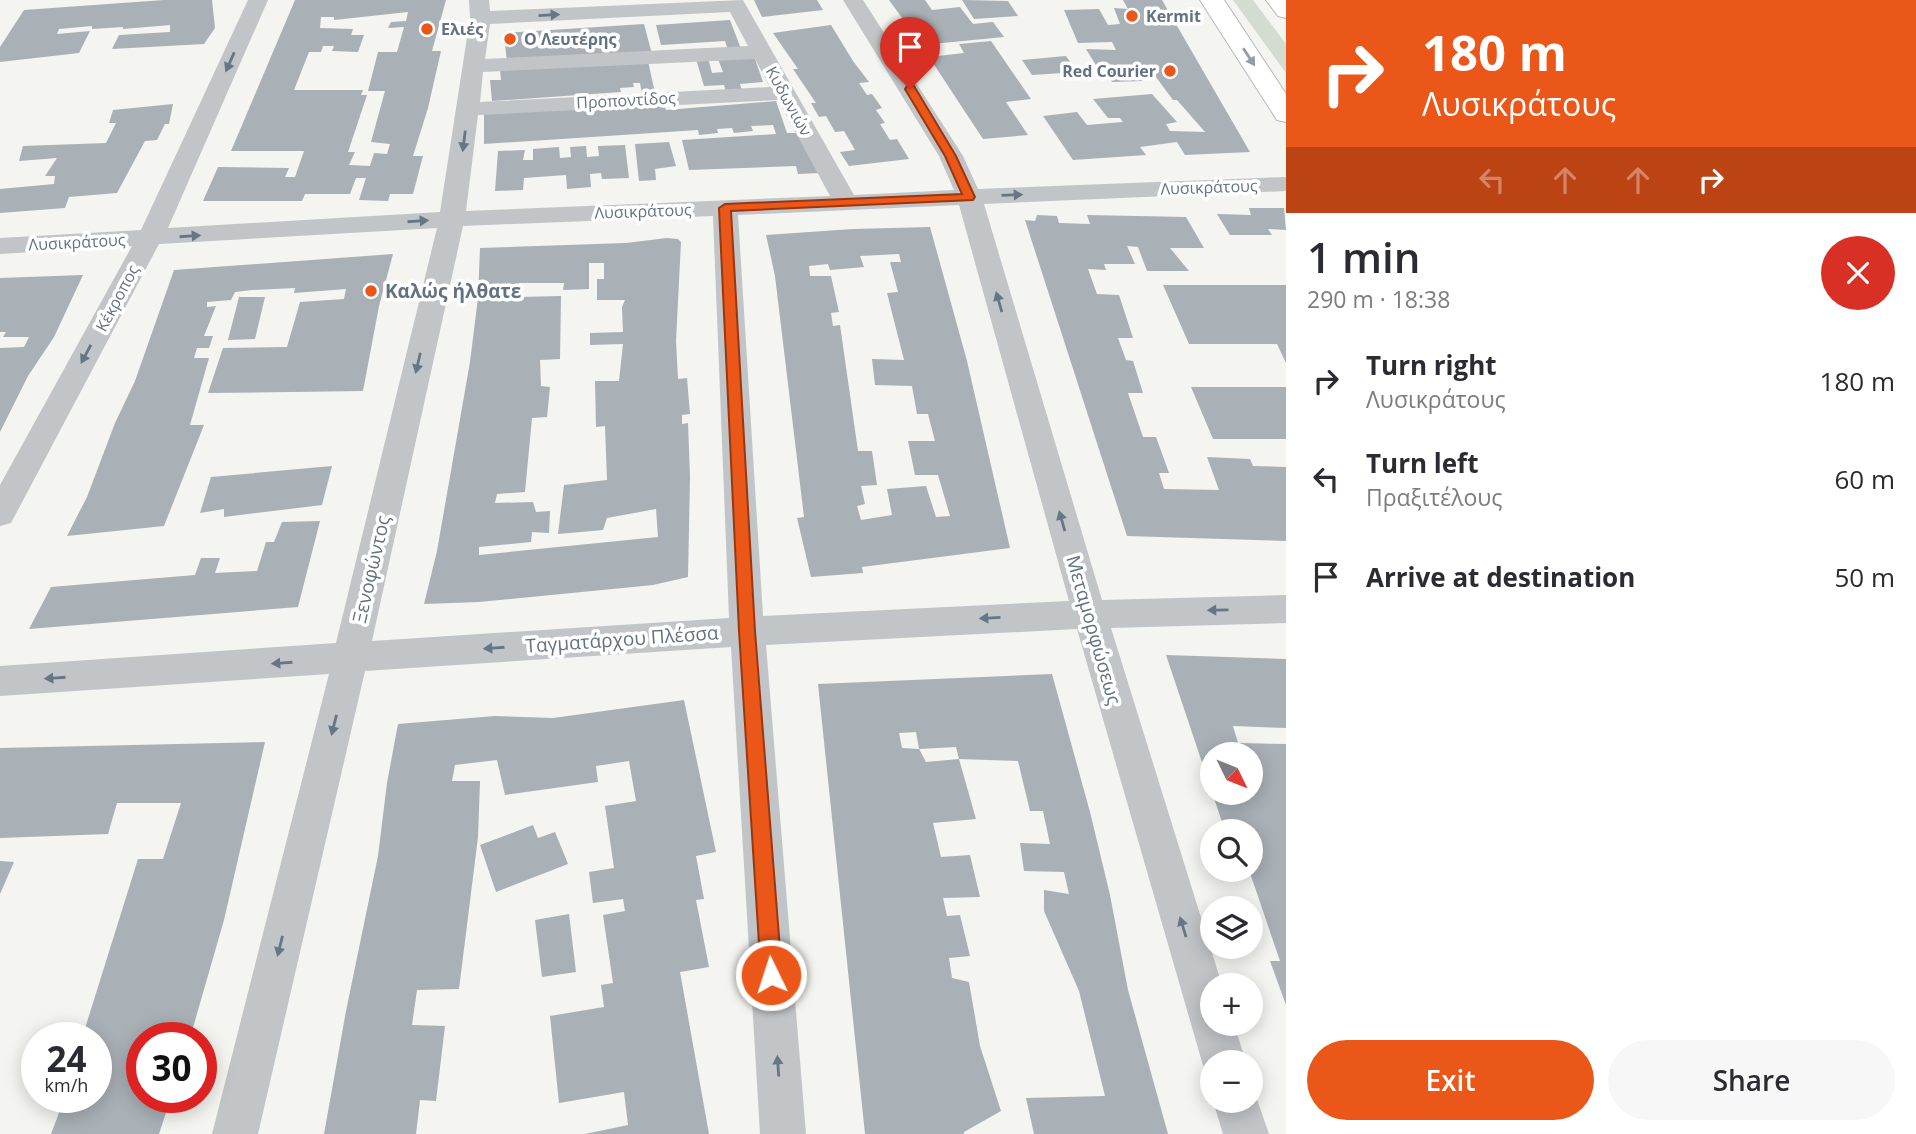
<!DOCTYPE html>
<html lang="en">
<head>
<meta charset="utf-8">
<style>
  :root { --surface:#fff; --page:#f7f7f7; --text:#2b2b33; --muted:#7c7c81; --accent:#eb5619 }
  body { margin:0; font-family:"Open Sans",sans-serif; background:var(--page); color:var(--text); height:100vh; display:flex; flex-direction:column; font-size:26px; white-space:nowrap }
  * { box-sizing:border-box; margin:0 }
  p { font-size:23px; color:var(--muted) }
  .icon { flex:none; width:38px; height:38px; fill:none; stroke:currentColor; stroke-width:2; stroke-linecap:round; stroke-linejoin:round }
  .map { position:relative; flex:1; overflow:hidden }
  .drawer { display:flex; flex-direction:column; background:var(--surface); width:630px }
  .drawer>* { flex:none }
  .top-card { background:#eb5619; color:#fff; overflow:hidden }
  .needle { width:46px; rotate:133deg }
  .controls { position:absolute; left:1200px; top:742px; display:grid; gap:14px }
  .controls a { display:grid; place-items:center; width:63px; height:63px; border-radius:50%; background:var(--surface); box-shadow:0 4px 18px #0003; font-size:35px }
  .speed { position:absolute; left:21px; top:1022px; display:flex; gap:14px; font-size:35px; font-weight:700; text-align:center }
  .speed>* { display:grid; place-content:center; width:91px; height:91px; border-radius:50%; background:var(--surface); box-shadow:0 4px 18px #0003; line-height:1 }
  .speed small { font-size:18px; font-weight:400 }
  .speed .limit { border:10px solid #d22; background:#fff; color:#111 }
  .pin { position:absolute; display:grid; place-items:center; width:60px; height:60px; color:#fff; margin:-72px -30px; border-radius:50% 50% 50% 0; rotate:-45deg; box-shadow:0 0 7px #0007 }
  .pin .icon { rotate:45deg }
  .me { position:absolute; width:77px; margin:-38px; rotate:356deg; stroke-linejoin:round; filter:drop-shadow(0 0 5px #0008) }
  .turn { display:flex; align-items:center; gap:24px; height:147px; padding:0 21px; font-size:32px }
  .turn .icon { width:91px; height:91px; stroke-width:2.5 }
  .turn b { display:block; font-size:49px; line-height:60px }
  .lanes { display:flex; align-items:center; height:66px; padding:0 21px; background:#0003; justify-content:center; gap:35px; direction:ltr }
  .lanes .off { opacity:.35 }
  .round { display:grid; place-items:center; flex:none; width:74px; height:74px; border-radius:37px; background:var(--page) }
  .head { display:flex; align-items:center; justify-content:space-between; height:119px; padding:0 21px }
  h1 { font-size:42px; font-weight:600; line-height:52px }
  .action { display:flex; gap:14px; margin-top:auto; padding:14px 21px }
  .action a { flex:1; height:80px; border-radius:42px; background:var(--accent); color:#fff; font-size:28px; font-weight:600; line-height:80px; text-align:center }
  .action a+a { background:var(--page); color:var(--text) }
  ul { padding:0; list-style:none }
  li { display:flex; align-items:center; gap:21px; height:98px; padding:0 21px }
  li div { flex:1 }
  li b { display:block; font-size:26px }
  li em { font-style:normal }
  main { display:flex; flex:1; min-height:0 }
  .map>svg:first-child { display:block }
  .green { fill:#d4dbd1 }
  .building { fill:#a9b0b6; fill-rule:evenodd }
  .lines { fill:none; stroke-linecap:round; stroke-linejoin:round }
  .primary-casing { stroke:#b4b8bc; stroke-width:2 }
  .street { fill:#c1c5c8; fill-rule:evenodd }
  .primary { fill:#fff; fill-rule:evenodd }
  .oneway { fill:#677686 }
  .oneway2 { fill:#919ca8 }
  .route { fill:#eb5619; stroke:#993810; stroke-width:2 }
  .poi-dot { fill:#eb5619; stroke:#fff; stroke-width:2.5 }
  .labels { text-anchor:middle; dominant-baseline:central; stroke-width:7; stroke-linejoin:round; paint-order:stroke }
  .far-poi-label { font-size:16px; font-weight:bold; fill:#627282; stroke:#fff; text-anchor:start }
  .far-street-label { font-size:16px; fill:#627282; stroke:#fff }
  .poi-label { font-size:19px; font-weight:bold; fill:#627282; stroke:#fff; text-anchor:start }
  .street-label { font-size:19px; fill:#627282; stroke:#fff }
</style>
</head>
<body>
<main>
<div class="map">
<svg width="1286" height="1134" viewBox="0 0 1286 1134">
  <rect width="100%" height="100%" fill="#f4f4f0"/>
  <!-- green -->
  <path class="green" d="M1233 0H1253L1286 44V73Z"/>
  <!-- building -->
  <path class="building" d="M164 0H212L215 28 204 44 112 49 119 35 170 32V25L123 29V27L92 29V26L59 29 57 34 90 31 79 53 0 62V47L24 10Z
    M295 0H446L432 51H441L428 108 413 156H423L413 194H390L388 201 359 200 366 178H356L350 194H305L302 201H203L218 167 289 168 285 177H295L304 151H231ZM408 12 406 21 391 22 388 28 404 27 397 52H378L368 91H385L371 142 390 144 387 154 374 153 370 166 349 165 355 152H348L367 95H361L363 90H294L309 52H321L323 46H334L332 51 358 52 364 35H351L353 29 320 28 321 17H334V20Z
    M754 0H817L823 10 762 17Z
    M889 0H925L932 10 960 7 973 24 993 22 1004 37 922 45Z
    M962 0 1008 1 1018 16 974 19Z
    M1123 0H1162L1250 152 1185 155 1177 142 1140 147 1146 155 1073 160 1043 116 1077 112 1087 125 1123 122 1120 118H1108L1093 99 1152 94 1177 122 1166 124 1170 131 1205 132 1177 100H1173L1150 69 1136 70 1142 81 1112 82 1106 70H1099L1086 49 1116 50 1112 42 1078 43 1064 10 1099 9 1108 25 1120 24 1114 8 1128 9Z
    M730 20 741 49 728 50 725 41 661 45 656 25Z
    M644 24 652 54 507 63 504 33Z
    M831 25 853 61 869 82 859 83 867 95 872 94 882 108 876 110 885 123 880 124 890 140 897 139 909 159 849 166 840 152 855 150 844 131 835 132 826 116 819 117 811 103H816L793 69H798L773 33Z
    M991 41 1031 99 1006 102 1028 135 983 139 929 57 964 53 959 44Z
    M754 56 763 82 740 84 742 91 726 92 724 85 704 86 696 59 708 58 712 73 723 72 718 59Z
    M1066 56 1077 72 1032 75 1022 60Z
    M648 61 655 93 642 94 640 83H633L634 87 620 88 621 92 492 101 490 80H501L500 70Z
    M776 101 787 133H798L820 173 798 174 796 166 689 170 682 140 776 134 773 125 751 126 753 131 734 133 732 128 717 129 718 133 699 135 698 130 484 144V114L664 104 666 110Z
    M173 104 169 124H165L157 140 145 141 117 193 69 197 65 208 0 213V189L54 184 55 176H45L57 158 19 161 23 146 106 143 116 123H109L113 110Z
    M669 142 676 166 655 169 656 180 639 181 635 144Z
    M625 145 629 178 602 179 601 173 590 174 591 187 567 189 566 175 524 178 523 190 495 191 498 151 525 150 523 160H533V149L559 147 560 158 571 157 570 147 586 146 587 157 599 156 598 146Z
    M1249 208H1284L1286 230 1268 229 1272 235H1230L1217 214 1251 215Z
    M1037 215 1057 216 1059 223 1090 224 1087 215 1186 217 1204 248H1170L1189 271H1147L1138 247 1127 246 1135 264H1104L1106 270 1088 269 1097 294 1119 295 1133 338H1118L1126 360 1133 361 1143 393H1128L1143 437H1156L1169 473H1159L1164 489 1219 490 1207 457 1250 459 1253 466 1286 467V541L1127 536 1025 220 1035 221Z
    M930 227 967 361 1010 548 862 567 863 573 811 577 797 518 804 517 775 276 766 235 853 229ZM899 254 901 262H890L898 292 887 293 904 360 872 359 875 385 912 386 917 414H928L935 441H908L915 475H938L950 516 936 517 926 486 887 489 892 515 861 520 857 506 865 504 861 486 877 485 872 451H858L840 325 833 326 831 313 839 312 831 276H810L809 266 828 264 830 270 864 267 860 256Z
    M667 238 678 239 681 242 676 341 678 379 687 378 690 414 682 415V424L688 423 690 477 688 577 653 585 479 602 424 604 437 551 470 362 478 298 480 248 626 243ZM589 263H604V279H597V300H625L622 307 623 332 590 333V345L623 344 619 381H595L596 427 605 426 607 480 564 485 558 534 603 530 607 518 656 509 658 537 479 555V547L531 542 532 532 549 533 550 511 536 512 533 502 495 503 497 494 525 492 532 418 547 417 550 387 541 386 540 360 560 359 561 296 519 297V283H564L563 290 589 289Z
    M393 254 379 306 363 391 208 393 223 348 287 347 300 302 344 299 346 289 294 293 295 288 252 290 235 292 231 300 207 302V307L216 306 204 336H213L209 348H197L194 358H209L190 425H204L164 526 67 536 87 497 115 423 135 381 174 270Z
    M83 275 54 337 28 376 0 432V348L24 347 29 337H3L6 332H0V278Z
    M1163 285H1286V363L1277 344H1189Z
    M239 297H265L255 339 228 340Z
    M1191 387H1286V439H1213Z
    M332 466 322 505 224 517V509L200 513 211 477Z
    M320 521 298 607 29 629 51 587 195 575 201 558H220L215 573 257 571 266 542H274L282 522Z
    M1166 655 1286 659V728L1233 726 1238 743 1286 744V1005L1270 961H1280L1249 870H1251V831H1225ZM1213 754H1251V793H1213Z
    M1052 674 1090 812 1110 895 1128 990 1168 1134H1034L1026 1098 1105 1096 1079 991 1044 911V890L1069 894 1064 872 1024 871 1020 843 1050 844 1043 811H1030L1018 761 959 759 956 747 919 749 926 762 959 759 976 819 933 823 941 857 970 855 980 897 943 898 947 916 960 915 970 956 949 958 952 978 969 982 980 1046 1001 1111 964 1132V1134H865L818 684ZM916 732 919 749 902 748 899 733Z
    M684 700 716 852 696 856 704 899 696 900 709 967 680 972 709 1134H585L628 1125 624 1092 559 1103 550 1016 604 1007 601 985 613 983 603 915 625 911 623 899 593 903 589 872 614 868 605 806 636 801 629 761 596 766 598 782 505 795 497 760 455 765 452 781H480L478 837 459 989 417 990 412 1025 445 1026 436 1101 420 1100 416 1134H324L346 1011 378 856 387 783 398 724 495 716 553 718Z
    M265 742 224 920 190 1038H142V1097H171L159 1134H51L65 1097H96V1038H82L138 859H163L181 803H117L108 834 0 838V748Z
    M533 825 538 838 555 832 568 864 496 892 480 845Z
    M0 861 14 862 0 894Z
    M569 914 576 972 542 977 535 920Z"/>
  <g class="lines">
    <defs>
      <path id="primary" d="M1200 0H1224L1286 94V122L1277 120Z
        M1266 0H1286V18L1278 16Z"/>
    </defs>
    <!-- primary casing -->
    <use href="#primary" class="primary-casing"/>
    <!-- street -->
    <path class="street" d="M248 0H268L168 228 440 212 470 18 469 0H489L490 11 743 0 854 195 954 190 939 156 843 0H863L963 156 978 189 1286 177V191L984 204 1102 600 1286 595V623L1111 628 1222 985H1213V1024H1234L1246 1062H1213V1080L1208 1078 1202 1062 1077 629 766 645 806 1134H760L731 647 365 671 258 1134H212L329 674 0 696V666L336 643 437 228 159 244 11 523 0 526V485L132 246 0 254V238L141 230ZM730 12 748 46 485 59 490 24ZM755 59 770 87 480 102 483 72ZM778 100 830 196 466 211 478 115ZM959 205 1069 601 763 616 738 215ZM713 216 729 618 372 641 463 226Z
      M1252 1085 1269 1134H1223L1213 1101H1251Z"/>
    <!-- primary -->
    <use href="#primary" class="primary"/>
  </g>
  <!-- one-way arrows -->
  <defs><path id="oneway-solid" d="M-6-.8H1V-3.2L6.5 0L1 3.2V.8H-6Z" transform="scale(1.75)"/></defs>
  <g class="oneway">
    <use href="#oneway-solid" transform="translate(549 15) rotate(-3)"/>
    <use href="#oneway-solid" transform="translate(230 62) rotate(114)"/>
    <use href="#oneway-solid" transform="translate(464 141) rotate(97)"/>
    <use href="#oneway-solid" transform="translate(1012 195) rotate(-2)"/>
    <use href="#oneway-solid" transform="translate(418 221) rotate(-4)"/>
    <use href="#oneway-solid" transform="translate(190 236) rotate(-4)"/>
    <use href="#oneway-solid" transform="translate(999 302) rotate(-106)"/>
    <use href="#oneway-solid" transform="translate(86 354) rotate(118)"/>
    <use href="#oneway-solid" transform="translate(418 363) rotate(103)"/>
    <use href="#oneway-solid" transform="translate(1062 521) rotate(-106)"/>
    <use href="#oneway-solid" transform="translate(1218 610) rotate(179)"/>
    <use href="#oneway-solid" transform="translate(990 618) rotate(177)"/>
    <use href="#oneway-solid" transform="translate(494 648) rotate(176)"/>
    <use href="#oneway-solid" transform="translate(282 663) rotate(176)"/>
    <use href="#oneway-solid" transform="translate(55 678) rotate(176)"/>
    <use href="#oneway-solid" transform="translate(334 725) rotate(104)"/>
    <use href="#oneway-solid" transform="translate(1183 927) rotate(-107)"/>
    <use href="#oneway-solid" transform="translate(280 946) rotate(104)"/>
    <use href="#oneway-solid" transform="translate(778 1066) rotate(-94)"/>
  </g>
  <use class="oneway2" href="#oneway-solid" transform="translate(1249 57) rotate(57)"/>
  <!-- route -->
  <path class="route" d="M907 86H914L956 156 975 197 973 200 731 211 755 631 782 975 779 982 771 985 764 982 761 975 739 631 719 208 725 204 962 194 945 156 905 89Z"/>
  <!-- markers -->
  <g class="poi-dot">
    <circle cx="1132" cy="16" r="7"/>
    <circle cx="427" cy="29" r="7"/>
    <circle cx="510" cy="39" r="7"/>
    <circle cx="1170" cy="71" r="7"/>
    <circle cx="371" cy="291" r="7"/>
  </g>
  <g class="labels">
    <!-- far-poi labels -->
    <g class="far-poi-label">
      <text x="1146" y="16">Kermit</text>
      <text x="441" y="29">Ελιές</text>
      <text x="524" y="39">Ο Λευτέρης</text>
      <text x="1156" y="71" text-anchor="end">Red Courier</text>
    </g>
    <!-- far-street labels -->
    <g class="far-street-label">
      <text transform="translate(626 100) rotate(-3)">Προποντίδος</text>
      <text transform="translate(789 101) rotate(61)">Κυδωνιών</text>
      <text transform="translate(1209 187) rotate(-2)">Λυσικράτους</text>
      <text transform="translate(643 211) rotate(-2)">Λυσικράτους</text>
      <text transform="translate(77 242) rotate(-3)">Λυσικράτους</text>
      <text transform="translate(117 298) rotate(-62)">Κέκροπος</text>
    </g>
    <!-- poi labels -->
    <g class="poi-label">
      <text x="385" y="291">Καλώς ήλθατε</text>
    </g>
    <!-- street labels -->
    <g class="street-label">
      <text transform="translate(371 569) rotate(-77)">Ξενοφώντος</text>
      <text transform="translate(1094 630) rotate(74)">Μεταμορφώσεως</text>
      <text transform="translate(622 639) rotate(-4)">Ταγματάρχου Πλέσσα</text>
    </g>
  </g>
</svg>
<div class="controls">
<a><svg class="needle" viewBox="-14 -14 28 28"><path d="M0-13l5 13h-10z" fill="#e53935"/><path d="M0 13l5-13h-10z" fill="#7c7c81"/></svg></a>
<a><svg class="icon" aria-label="search" viewBox="0 0 24 24"><circle cx="10" cy="10" r="6"/><path d="M15 15l6 6"/></svg></a>
<a><svg class="icon" aria-label="layers" viewBox="0 0 24 24"><path d="M12 4l9 5-9 5-9-5zM3 14l9 5 9-5"/></svg></a>
<a>+</a>
<a>−</a>
</div>
<div class="speed"><div>24<small>km/h</small></div><div class="limit">30</div></div>
<div class="pin" style="left:910px;top:89px;background:#d93025"><svg class="icon" aria-label="arrive" viewBox="0 0 24 24"><path d="M6 21V4h12l-3 4 3 4H6"/></svg></div>
<svg class="me" style="left:771px;top:975px" viewBox="-20 -20 40 40"><circle r="17" fill="#eb5619" stroke="#fff" stroke-width="3"/><path d="M0-11L8 9 0 5-8 9z" fill="#fff"/></svg>
</div>
<section class="drawer">
<div class="top-card">
<div class="turn"><svg class="icon" aria-label="right" viewBox="0 0 24 24"><path d="M7 20v-9h11M14 6l5 5-5 5"/></svg><div><b>180 m</b>Λυσικράτους</div></div>
<div class="lanes"><svg class="icon off" aria-label="left" viewBox="0 0 24 24"><path d="M17 20v-9H6M10 6l-5 5 5 5"/></svg><svg class="icon off" aria-label="ahead" viewBox="0 0 24 24"><path d="M12 20V5M6 11l6-6 6 6"/></svg><svg class="icon off" aria-label="ahead" viewBox="0 0 24 24"><path d="M12 20V5M6 11l6-6 6 6"/></svg><svg class="icon" aria-label="right" viewBox="0 0 24 24"><path d="M7 20v-9h11M14 6l5 5-5 5"/></svg></div>
</div>
<div class="head"><div><h1>1 min</h1><p>290 m · 18:38</p></div><a class="round" style="background:#d93025;color:#fff"><svg class="icon" aria-label="close" viewBox="0 0 24 24"><path d="M6 6l12 12M18 6L6 18"/></svg></a></div>
<ul>
<li><svg class="icon" aria-label="right" viewBox="0 0 24 24"><path d="M7 20v-9h11M14 6l5 5-5 5"/></svg><div><b>Turn right</b><p>Λυσικράτους</p></div><em>180 m</em></li>
<li><svg class="icon" aria-label="left" viewBox="0 0 24 24"><path d="M17 20v-9H6M10 6l-5 5 5 5"/></svg><div><b>Turn left</b><p>Πραξιτέλους</p></div><em>60 m</em></li>
<li><svg class="icon" aria-label="arrive" viewBox="0 0 24 24"><path d="M6 21V4h12l-3 4 3 4H6"/></svg><div><b>Arrive at destination</b></div><em>50 m</em></li>
</ul>
<div class="action"><a>Exit</a><a>Share</a></div>
</section>
</main>
</body>
</html>
